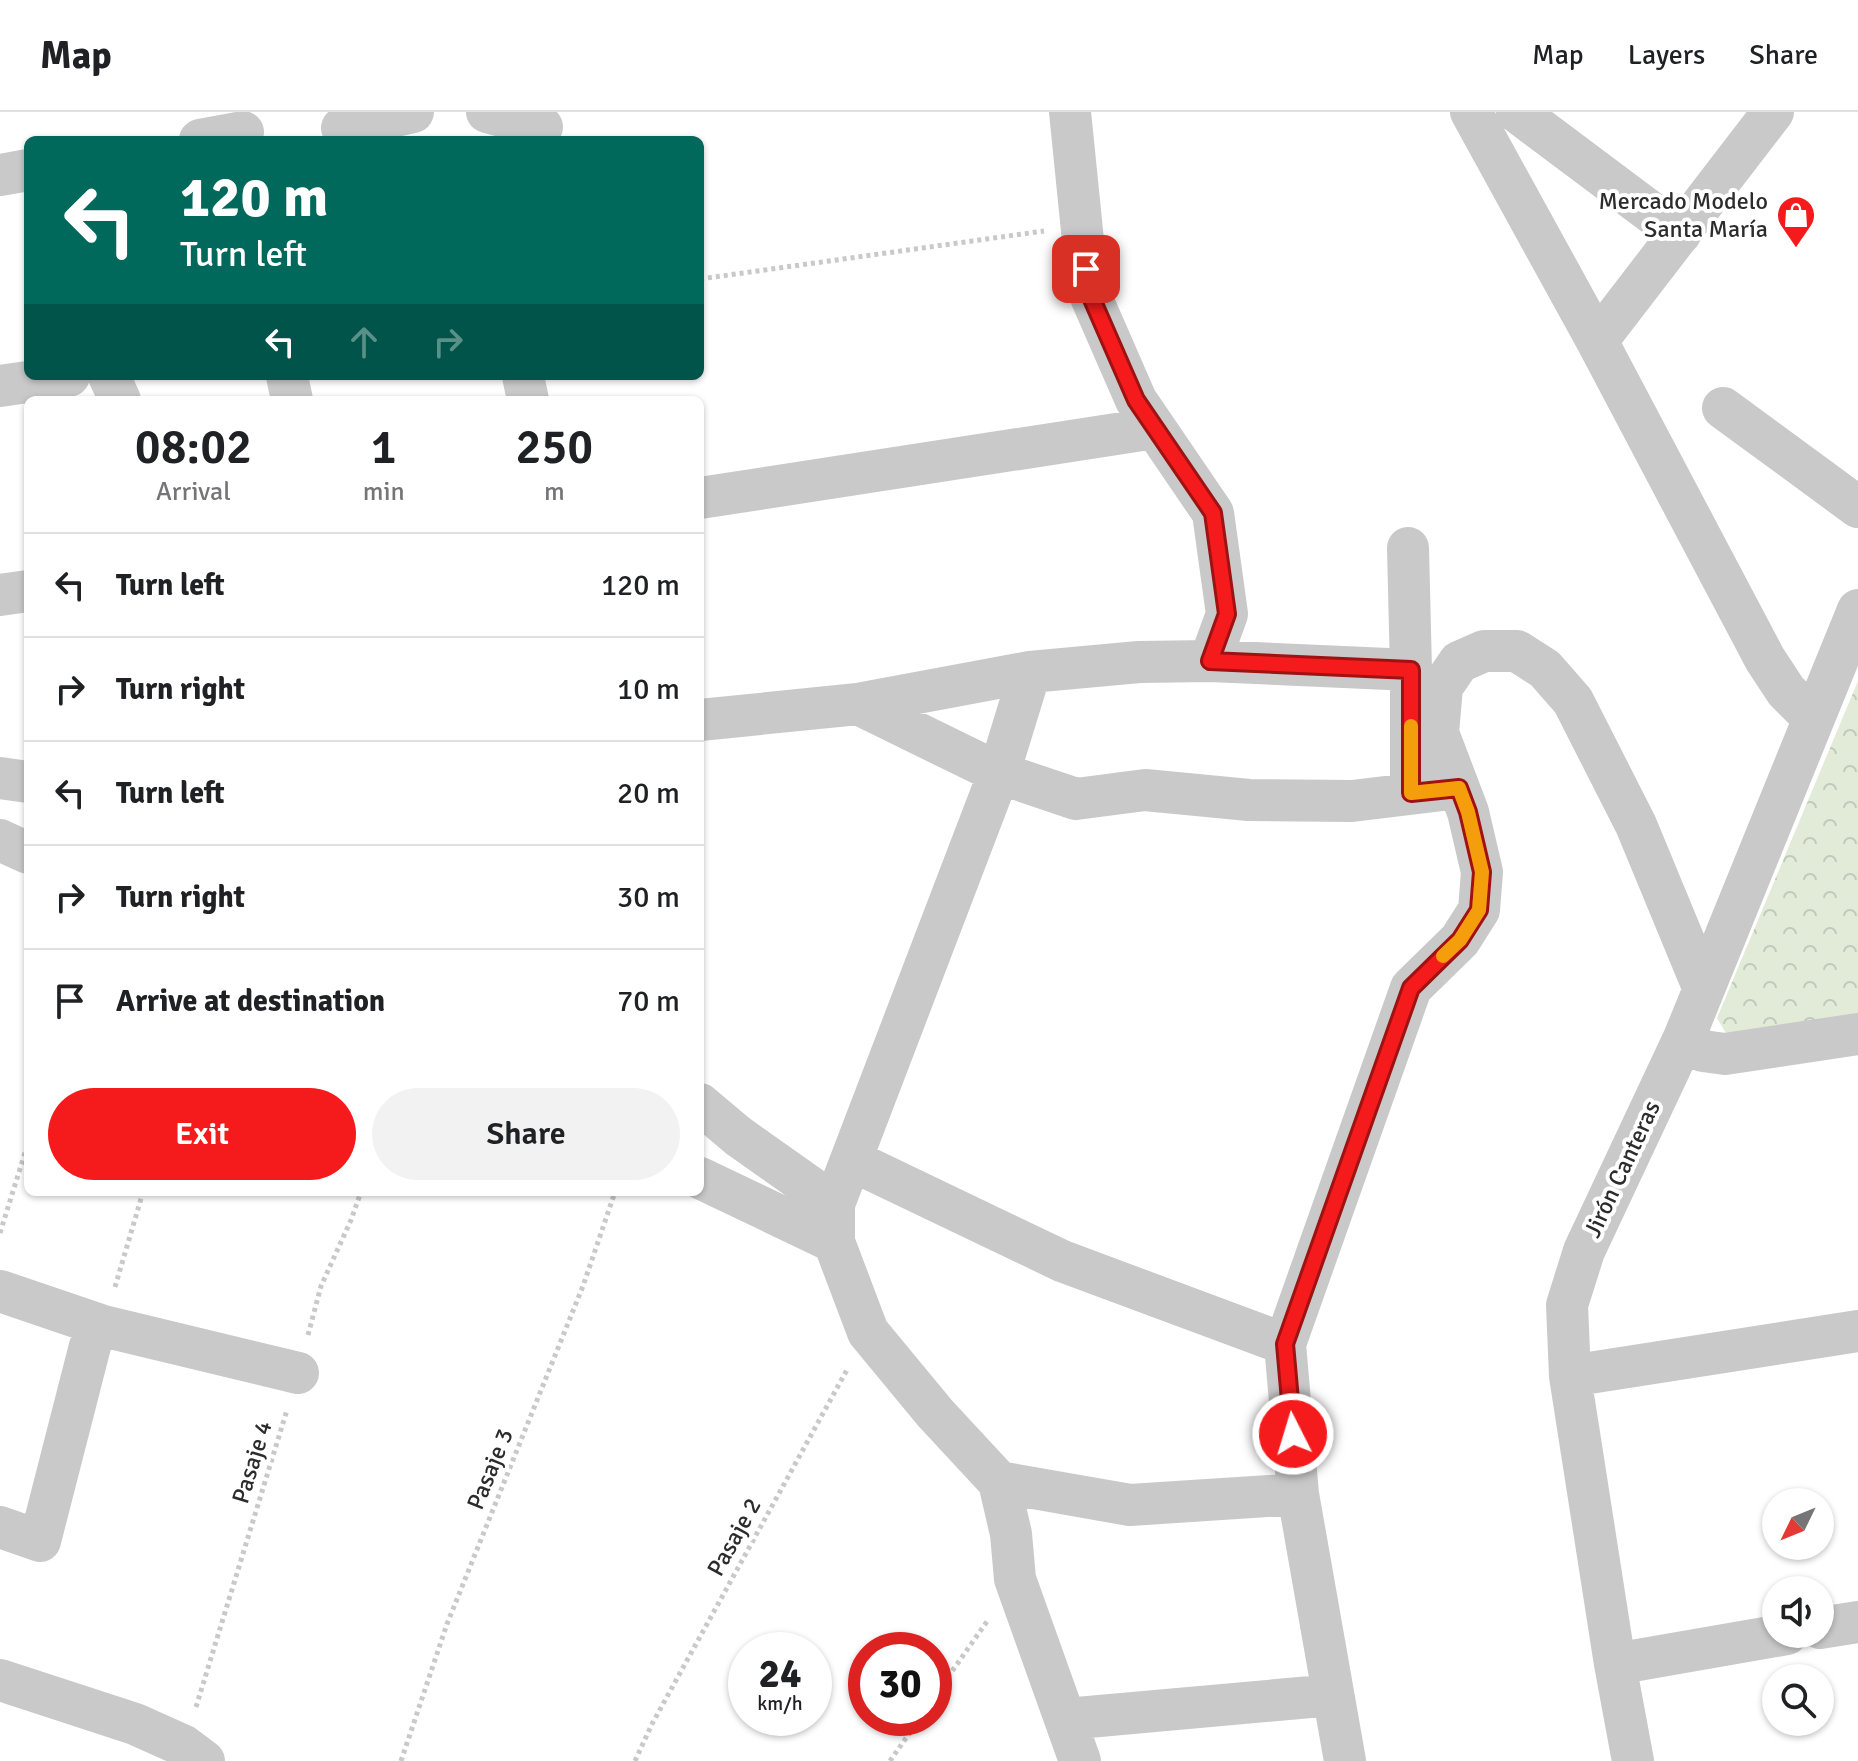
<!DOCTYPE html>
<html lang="en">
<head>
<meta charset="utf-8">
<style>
  :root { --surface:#fff; --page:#f2f2f2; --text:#202124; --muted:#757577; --line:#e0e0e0; --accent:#f51b1c }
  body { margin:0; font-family:Signika,sans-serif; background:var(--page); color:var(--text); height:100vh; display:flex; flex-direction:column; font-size:30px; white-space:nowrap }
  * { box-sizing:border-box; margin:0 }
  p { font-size:26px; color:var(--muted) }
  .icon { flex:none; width:44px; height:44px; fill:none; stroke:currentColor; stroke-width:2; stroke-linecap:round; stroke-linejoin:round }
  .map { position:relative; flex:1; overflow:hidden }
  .sheet { position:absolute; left:24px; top:284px; width:680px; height:800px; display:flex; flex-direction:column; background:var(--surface); border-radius:12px; box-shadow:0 2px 6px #0004 }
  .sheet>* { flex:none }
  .banner { position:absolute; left:24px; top:24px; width:680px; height:244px; border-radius:12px; box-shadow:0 2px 6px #0004; background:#00695c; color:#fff; overflow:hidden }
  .needle { width:52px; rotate:227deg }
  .buttons { position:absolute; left:1762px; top:1376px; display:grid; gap:16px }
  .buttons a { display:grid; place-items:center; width:72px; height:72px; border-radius:50%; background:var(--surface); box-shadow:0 2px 6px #0004; font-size:40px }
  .speed { position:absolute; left:728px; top:1520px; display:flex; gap:16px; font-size:40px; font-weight:700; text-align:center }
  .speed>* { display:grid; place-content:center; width:104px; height:104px; border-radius:50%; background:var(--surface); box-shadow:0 2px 6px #0004; line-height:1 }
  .speed small { font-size:20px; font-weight:400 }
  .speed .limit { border:12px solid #d22; background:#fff; color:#111 }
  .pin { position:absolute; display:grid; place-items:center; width:68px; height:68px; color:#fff; margin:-34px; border-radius:16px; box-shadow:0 4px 12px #0006 }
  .me { position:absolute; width:88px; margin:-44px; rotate:355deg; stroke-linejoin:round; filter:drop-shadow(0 0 6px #0008) }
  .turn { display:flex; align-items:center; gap:28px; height:168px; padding:0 24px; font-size:36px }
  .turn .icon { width:104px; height:104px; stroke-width:2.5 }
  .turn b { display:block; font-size:56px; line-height:68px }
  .lanes { display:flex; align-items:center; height:76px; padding:0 24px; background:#0003; justify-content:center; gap:40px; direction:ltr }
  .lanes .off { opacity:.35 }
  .eta { display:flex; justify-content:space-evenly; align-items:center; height:136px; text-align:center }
  .eta b { font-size:48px; font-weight:600; line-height:56px }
  .button { display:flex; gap:16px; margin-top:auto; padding:16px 24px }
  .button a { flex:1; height:92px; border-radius:48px; background:var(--accent); color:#fff; font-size:32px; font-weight:600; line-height:92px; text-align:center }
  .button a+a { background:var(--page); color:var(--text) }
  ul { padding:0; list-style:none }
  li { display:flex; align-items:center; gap:24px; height:104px; padding:0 24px; border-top:2px solid var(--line) }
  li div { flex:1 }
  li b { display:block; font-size:30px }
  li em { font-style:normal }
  header { display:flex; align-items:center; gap:48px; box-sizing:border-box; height:112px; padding:0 40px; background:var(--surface); border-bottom:2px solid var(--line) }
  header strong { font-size:38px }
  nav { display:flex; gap:44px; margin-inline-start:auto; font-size:28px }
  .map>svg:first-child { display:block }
  .park { fill:url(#park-crowns) }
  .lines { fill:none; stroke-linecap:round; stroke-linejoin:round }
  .path { stroke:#c9c9c9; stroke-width:5; stroke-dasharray:4 4; stroke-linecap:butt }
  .minor { stroke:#c9c9c9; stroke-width:42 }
  .route-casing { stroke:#9f1212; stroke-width:20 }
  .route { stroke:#f51b1c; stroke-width:14 }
  .slow { stroke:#f59e0b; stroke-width:14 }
  .labels { text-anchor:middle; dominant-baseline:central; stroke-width:8; stroke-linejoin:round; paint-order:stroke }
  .poi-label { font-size:24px; fill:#2c2c2c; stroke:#fff; text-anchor:end }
  .street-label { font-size:24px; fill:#2c2c2c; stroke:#fff }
</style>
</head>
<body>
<header>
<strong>Map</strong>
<nav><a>Map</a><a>Layers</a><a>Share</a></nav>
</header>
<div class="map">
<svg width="1858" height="1649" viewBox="0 0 1858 1649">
  <defs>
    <pattern id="park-crowns" width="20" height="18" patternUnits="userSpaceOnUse" patternTransform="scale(2)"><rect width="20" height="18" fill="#e1ebd7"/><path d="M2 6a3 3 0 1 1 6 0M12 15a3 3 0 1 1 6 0" fill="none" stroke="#c1cab9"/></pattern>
  </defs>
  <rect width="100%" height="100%" fill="#fff"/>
  <!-- park -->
  <path class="park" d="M1858 569V908L1730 928 1717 906Z"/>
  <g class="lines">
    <!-- path -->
    <path class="path" d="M700 167 1044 119
      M0 1121 28 1031
      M115 1175 143 1080
      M308 1223 321 1174 351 1108 361 1080
      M934 1585 988 1508
      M196 1595 287 1298
      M401 1649 447 1512 583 1174 615 1080
      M635 1649 652 1612 848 1256
      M890 1649 920 1606"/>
    <!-- minor -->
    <path class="minor" d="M487 0 542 15
      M1070 0 1088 178 1136 288 1213 401 1227 502 1210 549
      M1471 0 1597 229 1765 547 1786 579 1813 606
      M1517 0 1680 122
      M342 16 413 0
      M200 28 243 20
      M0 63 28 58
      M1597 229 1773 0
      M109 264 120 288
      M287 264 292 288
      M523 264 528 288
      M0 274 69 264
      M1723 296 1858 395
      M700 386 1155 316
      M1408 436 1411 558V681
      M0 483 28 479
      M858 592 999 661 1076 687 1145 678 1249 688 1352 689 1459 676
      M700 608 858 592 1030 560 1139 550 1210 549 1411 558
      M0 666 28 670
      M0 728 28 741
      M1684 926 1703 939 1725 942 1858 922
      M700 992 738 1024 834 1092 851 1048 1062 1149 1285 1232
      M851 1048 999 661 1030 560
      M700 1066 834 1130
      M834 1092V1130L868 1220 935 1301 999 1370 1011 1422 1015 1467 1080 1649
      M0 1179 103 1214 298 1261
      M1570 1264 1858 1219
      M999 1370 1130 1393 1298 1382
      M0 1415 40 1429 90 1234
      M1820 1516 1858 1510
      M1615 1552 1787 1522
      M0 1568 135 1612 184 1634 204 1649
      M1066 1607 1333 1583
      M1345 1649 1298 1382 1285 1232 1411 876 1460 828 1479 798 1482 760 1468 700 1438 621 1442 575 1459 550 1484 539H1517L1545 557 1573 589 1636 713 1703 875
      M1633 1649 1615 1552 1570 1264 1567 1193 1584 1139 1684 926 1858 498"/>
  </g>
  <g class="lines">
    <defs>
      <path id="route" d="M1086 157 1088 178 1136 288 1213 401 1227 502 1210 549 1411 558V681L1459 676 1468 700 1482 760 1479 798 1460 828 1411 876 1285 1232 1293 1322"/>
    </defs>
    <!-- route casing -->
    <use href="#route" class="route-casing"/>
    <!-- route -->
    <use href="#route" class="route"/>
    <!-- slow -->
    <path class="slow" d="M1411 614V681L1459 676 1468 700 1482 760 1479 798 1460 828 1443 844"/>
  </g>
  <!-- icons -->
  <defs>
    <symbol id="shop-pin" viewBox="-11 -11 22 30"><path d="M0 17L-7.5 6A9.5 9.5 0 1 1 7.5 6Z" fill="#f51b1c" stroke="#fff"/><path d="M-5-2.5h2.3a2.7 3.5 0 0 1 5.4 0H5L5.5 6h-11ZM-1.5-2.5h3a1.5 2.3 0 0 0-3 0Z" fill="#fff"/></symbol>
  </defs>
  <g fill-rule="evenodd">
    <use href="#shop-pin" x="1774" y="81" width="44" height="60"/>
  </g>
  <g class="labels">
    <!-- poi labels -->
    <g class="poi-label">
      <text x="1768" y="89">Mercado Modelo<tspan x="1768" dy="28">Santa María</tspan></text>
    </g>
    <!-- street labels -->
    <g class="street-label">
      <text transform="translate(1622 1057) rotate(-65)">Jirón Canteras</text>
      <text transform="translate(252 1350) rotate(-73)">Pasaje 4</text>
      <text transform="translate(490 1357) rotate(-68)">Pasaje 3</text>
      <text transform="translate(734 1425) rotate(-61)">Pasaje 2</text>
    </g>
  </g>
</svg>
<div class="buttons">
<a><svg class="needle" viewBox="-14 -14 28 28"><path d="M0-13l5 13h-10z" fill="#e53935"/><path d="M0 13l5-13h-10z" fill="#757577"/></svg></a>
<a><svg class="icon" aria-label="sound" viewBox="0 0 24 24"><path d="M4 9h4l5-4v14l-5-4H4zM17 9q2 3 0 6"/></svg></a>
<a><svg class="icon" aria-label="search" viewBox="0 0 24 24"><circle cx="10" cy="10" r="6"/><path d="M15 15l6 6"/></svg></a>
</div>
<div class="speed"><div>24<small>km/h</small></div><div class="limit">30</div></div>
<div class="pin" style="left:1086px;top:157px;background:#d93025"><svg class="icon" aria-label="arrive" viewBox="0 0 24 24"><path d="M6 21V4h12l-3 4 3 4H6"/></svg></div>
<svg class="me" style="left:1293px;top:1322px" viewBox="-20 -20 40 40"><circle r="17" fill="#f51b1c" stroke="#fff" stroke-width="3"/><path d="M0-11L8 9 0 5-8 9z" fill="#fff"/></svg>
<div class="banner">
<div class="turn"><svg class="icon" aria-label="left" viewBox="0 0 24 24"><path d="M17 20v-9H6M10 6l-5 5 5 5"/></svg><div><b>120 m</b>Turn left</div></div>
<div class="lanes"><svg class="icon" aria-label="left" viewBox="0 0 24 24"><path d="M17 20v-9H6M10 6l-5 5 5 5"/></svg><svg class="icon off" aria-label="ahead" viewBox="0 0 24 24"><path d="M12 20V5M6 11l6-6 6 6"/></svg><svg class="icon off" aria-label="right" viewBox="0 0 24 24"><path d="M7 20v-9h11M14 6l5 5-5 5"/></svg></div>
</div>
<section class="sheet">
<div class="eta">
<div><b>08:02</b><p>Arrival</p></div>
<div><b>1</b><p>min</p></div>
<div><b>250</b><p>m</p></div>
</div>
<ul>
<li><svg class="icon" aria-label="left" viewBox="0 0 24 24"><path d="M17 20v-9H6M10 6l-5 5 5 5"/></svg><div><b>Turn left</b></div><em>120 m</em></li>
<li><svg class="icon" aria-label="right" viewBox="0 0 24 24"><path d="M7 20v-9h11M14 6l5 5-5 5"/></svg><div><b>Turn right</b></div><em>10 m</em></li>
<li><svg class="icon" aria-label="left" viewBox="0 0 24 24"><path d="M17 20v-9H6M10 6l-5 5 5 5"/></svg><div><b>Turn left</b></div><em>20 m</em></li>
<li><svg class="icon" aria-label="right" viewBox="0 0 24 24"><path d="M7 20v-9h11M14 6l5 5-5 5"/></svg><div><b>Turn right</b></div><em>30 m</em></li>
<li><svg class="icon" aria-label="arrive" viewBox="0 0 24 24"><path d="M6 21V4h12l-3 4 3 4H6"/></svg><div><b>Arrive at destination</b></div><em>70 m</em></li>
</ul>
<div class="button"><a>Exit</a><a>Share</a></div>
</section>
</div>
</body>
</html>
